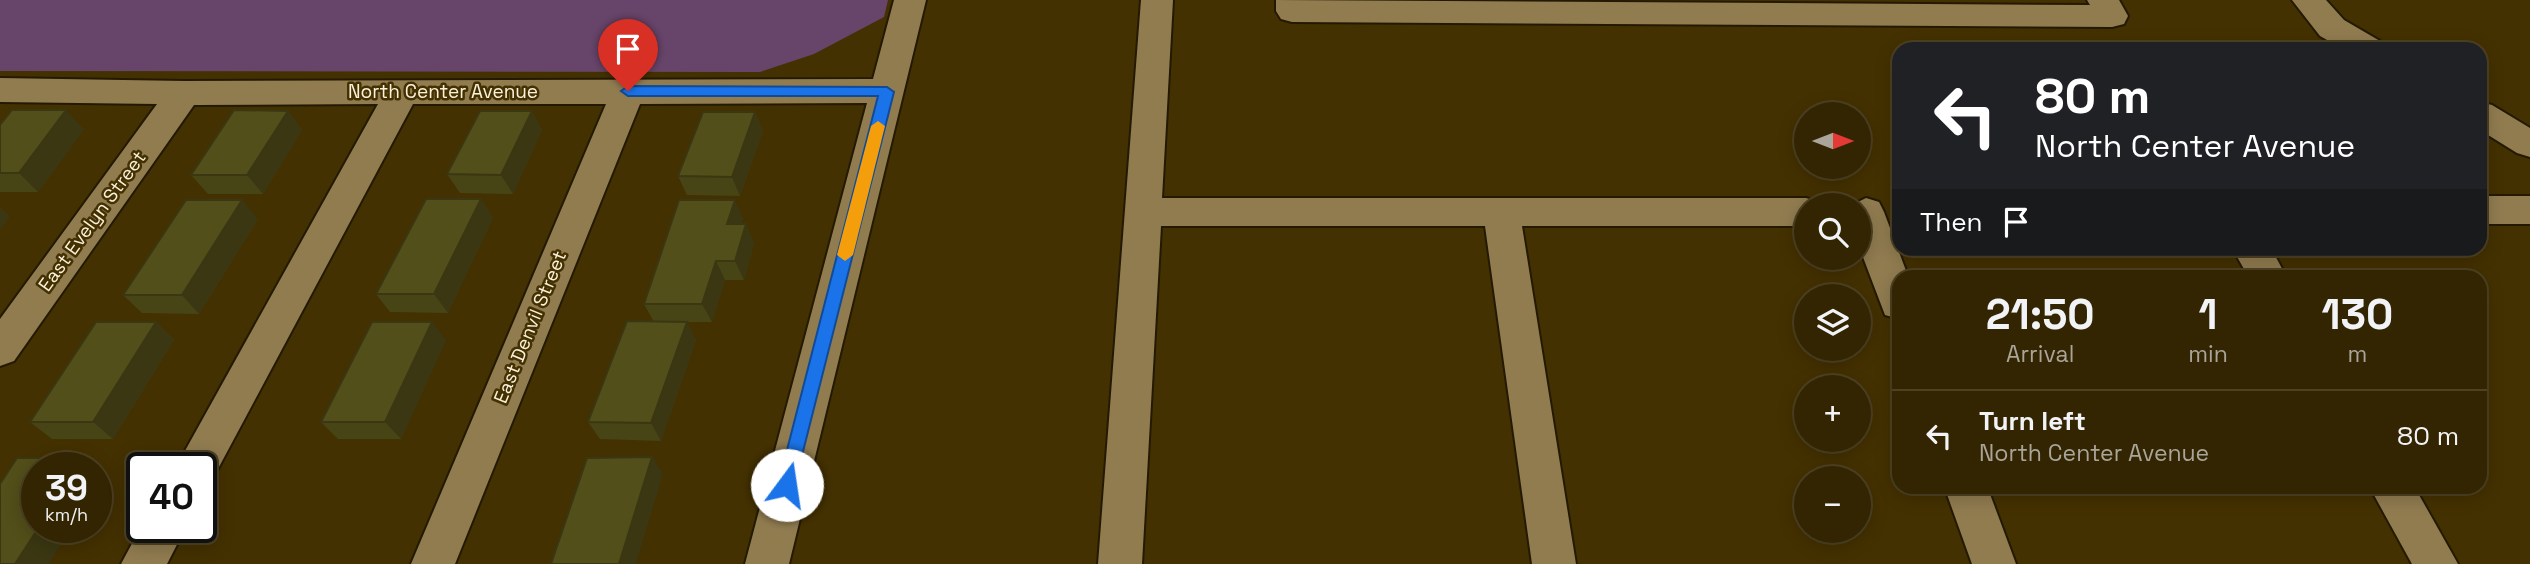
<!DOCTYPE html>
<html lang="en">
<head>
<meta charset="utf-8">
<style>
  :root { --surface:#332501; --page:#3b2d0b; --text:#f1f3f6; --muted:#a9a599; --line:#4e4223 }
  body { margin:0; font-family:"Space Grotesk",sans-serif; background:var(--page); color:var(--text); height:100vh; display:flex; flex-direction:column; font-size:26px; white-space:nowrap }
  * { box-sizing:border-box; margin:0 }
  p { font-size:23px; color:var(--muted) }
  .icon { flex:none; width:38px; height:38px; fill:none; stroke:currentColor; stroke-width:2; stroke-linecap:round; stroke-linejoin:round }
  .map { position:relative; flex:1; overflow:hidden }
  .drawer { position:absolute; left:1892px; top:270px; width:595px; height:224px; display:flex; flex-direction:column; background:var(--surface); border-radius:21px; box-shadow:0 4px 18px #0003,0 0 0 2px var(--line) }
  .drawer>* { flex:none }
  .banner { position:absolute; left:1892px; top:42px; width:595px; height:214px; border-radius:21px; box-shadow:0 4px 18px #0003,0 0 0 2px var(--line); background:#202124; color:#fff; overflow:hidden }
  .needle { width:46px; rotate:90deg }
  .fabs { position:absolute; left:1794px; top:102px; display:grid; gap:14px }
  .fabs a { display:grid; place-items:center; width:77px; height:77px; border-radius:50%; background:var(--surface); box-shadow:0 4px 18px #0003,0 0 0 2px var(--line); font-size:35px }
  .speed { position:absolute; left:21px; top:452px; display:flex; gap:14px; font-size:35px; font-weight:700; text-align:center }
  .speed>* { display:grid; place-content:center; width:91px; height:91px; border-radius:50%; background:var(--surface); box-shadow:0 4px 18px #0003,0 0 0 2px var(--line); line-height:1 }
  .speed small { font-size:18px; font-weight:400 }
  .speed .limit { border:4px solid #111; border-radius:10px; background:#fff; color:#111 }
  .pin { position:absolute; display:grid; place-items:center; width:60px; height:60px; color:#fff; margin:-72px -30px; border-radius:50% 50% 50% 0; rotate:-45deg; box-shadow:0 0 7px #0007 }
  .pin .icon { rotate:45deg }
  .me { position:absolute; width:77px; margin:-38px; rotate:14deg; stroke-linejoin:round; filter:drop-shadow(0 0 5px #0008) }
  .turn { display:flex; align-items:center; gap:24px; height:147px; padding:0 28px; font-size:32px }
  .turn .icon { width:91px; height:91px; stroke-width:2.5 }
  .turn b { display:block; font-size:49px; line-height:60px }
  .then { display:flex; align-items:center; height:66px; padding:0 28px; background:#0003; gap:14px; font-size:26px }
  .eta { display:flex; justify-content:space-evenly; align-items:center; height:119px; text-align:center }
  .eta b { font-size:42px; font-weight:600; line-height:49px }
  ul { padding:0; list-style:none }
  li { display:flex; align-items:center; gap:21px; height:91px; padding:0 28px; border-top:2px solid var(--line) }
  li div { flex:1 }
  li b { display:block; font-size:26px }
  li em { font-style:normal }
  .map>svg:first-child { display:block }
  .green { fill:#674469 }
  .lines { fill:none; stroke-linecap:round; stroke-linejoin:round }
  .minor-casing { stroke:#241a04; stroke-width:4 }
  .minor { fill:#917c50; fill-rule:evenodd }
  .wall { fill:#474416 }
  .shaded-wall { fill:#3a3712 }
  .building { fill:#534f1a; stroke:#3a3712; stroke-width:2 }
  .route { fill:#1a73e8; stroke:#114b97; stroke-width:2 }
  .slow { fill:#f59e0b }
  .labels { text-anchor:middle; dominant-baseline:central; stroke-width:5; stroke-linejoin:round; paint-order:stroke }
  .street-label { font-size:19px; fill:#fbf0d9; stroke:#443101 }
</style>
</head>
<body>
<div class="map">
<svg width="2530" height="564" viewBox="0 0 2530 564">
  <rect width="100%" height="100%" fill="#443101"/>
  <!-- green -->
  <path class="green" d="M0 0H888L884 17 814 54 760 72 0 71Z"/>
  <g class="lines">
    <defs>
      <path id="minor" d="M894 0H926L789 564H745L867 103 640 104 455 564H411L606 104H413L212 480 201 484V467H176L378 104 194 105 14 361 0 366V319L157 104 0 102V78L184 81 873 79Z
        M1141 0H1173L1162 198H1806L1819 202 1820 205H1806V226H1522L1576 564H1532L1485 226H1161L1142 564H1098Z
        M1276 0 2090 5 2087 0H2119L2128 16 2124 24 2112 27 1292 22 1281 19 1276 11Z
        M2292 0H2326L2344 20 2380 41 2385 49H2343L2320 36Z
        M2480 102 2492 105 2530 128V157L2517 153 2480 130Z
        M2480 196H2530V224H2480Z
        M1866 198 1879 202 1884 212 1908 276H1899V319L1885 315 1858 244V205H1852Z
        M2232 248H2271L2286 276H2248Z
        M1944 486H1987L2016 564H1972Z
        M2369 486H2414L2458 564H2412Z
        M142 525 186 527 167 564H121Z"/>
    </defs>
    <!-- minor casing -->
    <use href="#minor" class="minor-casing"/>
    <!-- minor -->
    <use href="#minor" class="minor"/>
  </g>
  <!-- wall -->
  <path class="wall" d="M288 111 302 130 263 194H208L191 175Z
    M532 111 542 130 513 194 460 193 447 174Z
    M755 112 763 131 740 196 687 195 678 176Z
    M0 125 84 129 38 192H0Z
    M481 199 493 218 448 313 390 312 376 294Z
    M743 218 741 224H746L754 243 744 280H725L712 322H682L696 340 661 441 600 439 588 422 654 322 644 304Z
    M258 219 199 314 142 313 123 295Z
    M156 322 174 340 113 439H52L30 422Z
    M446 340 401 439H338L321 422Z"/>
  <!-- shaded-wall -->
  <path class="shaded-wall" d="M66 110 84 129 38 192 19 173Z
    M288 111 302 130 263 194 247 175Z
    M532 111 542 130 513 194 501 175Z
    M755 112 763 131 740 196 732 177Z
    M481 199 493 218 448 313 434 294Z
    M242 200 258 219 199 314 182 295Z
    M735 200 743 218 736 243 727 224Z
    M0 207 10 217 0 230Z
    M746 224 754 243 744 280 735 261Z
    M716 261 725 280 712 322 702 304Z
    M156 322 174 340 113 439 93 422Z
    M432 322 446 340 401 439 385 422Z
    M687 322 696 340 661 441 651 423Z
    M652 457 663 474 636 564H619Z
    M82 458 94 467H76Z
    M96 469 103 475 96 485Z
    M39 527H71L49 564H15Z"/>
  <!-- building -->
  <path class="building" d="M12 110H66L19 173H0V125Z
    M234 110 288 111 247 175H191Z
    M480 111H532L501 175 447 174Z
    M703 112H755L732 177 678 176Z
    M426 199H481L434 294H376Z
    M186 200H242L182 295H123Z
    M679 200H735L727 224H746L735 261H716L702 304H644Z
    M627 321 687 322 651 423 588 422Z
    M96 322H156L93 422H30Z
    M372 322H432L385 422H321Z
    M652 457 619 564H551L587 458Z
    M17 458H82L76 467H37V527H39L15 564H0V484Z"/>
  <!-- route -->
  <path class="route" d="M628 86 887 87 894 92 793 491 787 493 781 491 778 485 878 96H628L621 91Z"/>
  <!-- slow -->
  <path class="slow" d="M878 121 885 126 853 255 845 261 837 255 871 126Z"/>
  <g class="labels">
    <!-- street labels -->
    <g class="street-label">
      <text x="443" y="91">North Center Avenue</text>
      <text transform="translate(92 221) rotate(-54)">East Evelyn Street</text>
      <text transform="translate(530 327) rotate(-68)">East Denvil Street</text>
    </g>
  </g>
</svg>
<div class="fabs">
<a><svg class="needle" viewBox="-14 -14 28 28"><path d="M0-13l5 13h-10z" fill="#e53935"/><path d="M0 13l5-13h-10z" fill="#a9a599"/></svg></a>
<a><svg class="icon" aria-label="search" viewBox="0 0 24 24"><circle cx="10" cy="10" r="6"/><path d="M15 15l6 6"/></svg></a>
<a><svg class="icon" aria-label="layers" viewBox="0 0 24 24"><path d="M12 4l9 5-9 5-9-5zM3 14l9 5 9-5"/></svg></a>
<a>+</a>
<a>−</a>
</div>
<div class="speed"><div>39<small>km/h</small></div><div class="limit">40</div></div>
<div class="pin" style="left:628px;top:91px;background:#d93025"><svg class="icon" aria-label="arrive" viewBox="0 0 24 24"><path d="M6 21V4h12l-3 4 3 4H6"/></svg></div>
<svg class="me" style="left:787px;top:485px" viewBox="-20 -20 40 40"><circle r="19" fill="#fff"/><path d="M0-13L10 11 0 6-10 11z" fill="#1a73e8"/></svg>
<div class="banner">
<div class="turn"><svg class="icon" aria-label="left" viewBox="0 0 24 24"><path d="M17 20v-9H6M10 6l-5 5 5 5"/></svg><div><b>80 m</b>North Center Avenue</div></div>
<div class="then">Then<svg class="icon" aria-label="arrive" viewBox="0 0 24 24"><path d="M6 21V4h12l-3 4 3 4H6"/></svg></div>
</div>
<section class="drawer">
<div class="eta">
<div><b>21:50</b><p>Arrival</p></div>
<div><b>1</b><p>min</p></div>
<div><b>130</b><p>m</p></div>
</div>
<ul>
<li><svg class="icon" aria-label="left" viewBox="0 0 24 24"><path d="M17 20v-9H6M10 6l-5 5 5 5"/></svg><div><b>Turn left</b><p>North Center Avenue</p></div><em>80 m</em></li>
</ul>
</section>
</div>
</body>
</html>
